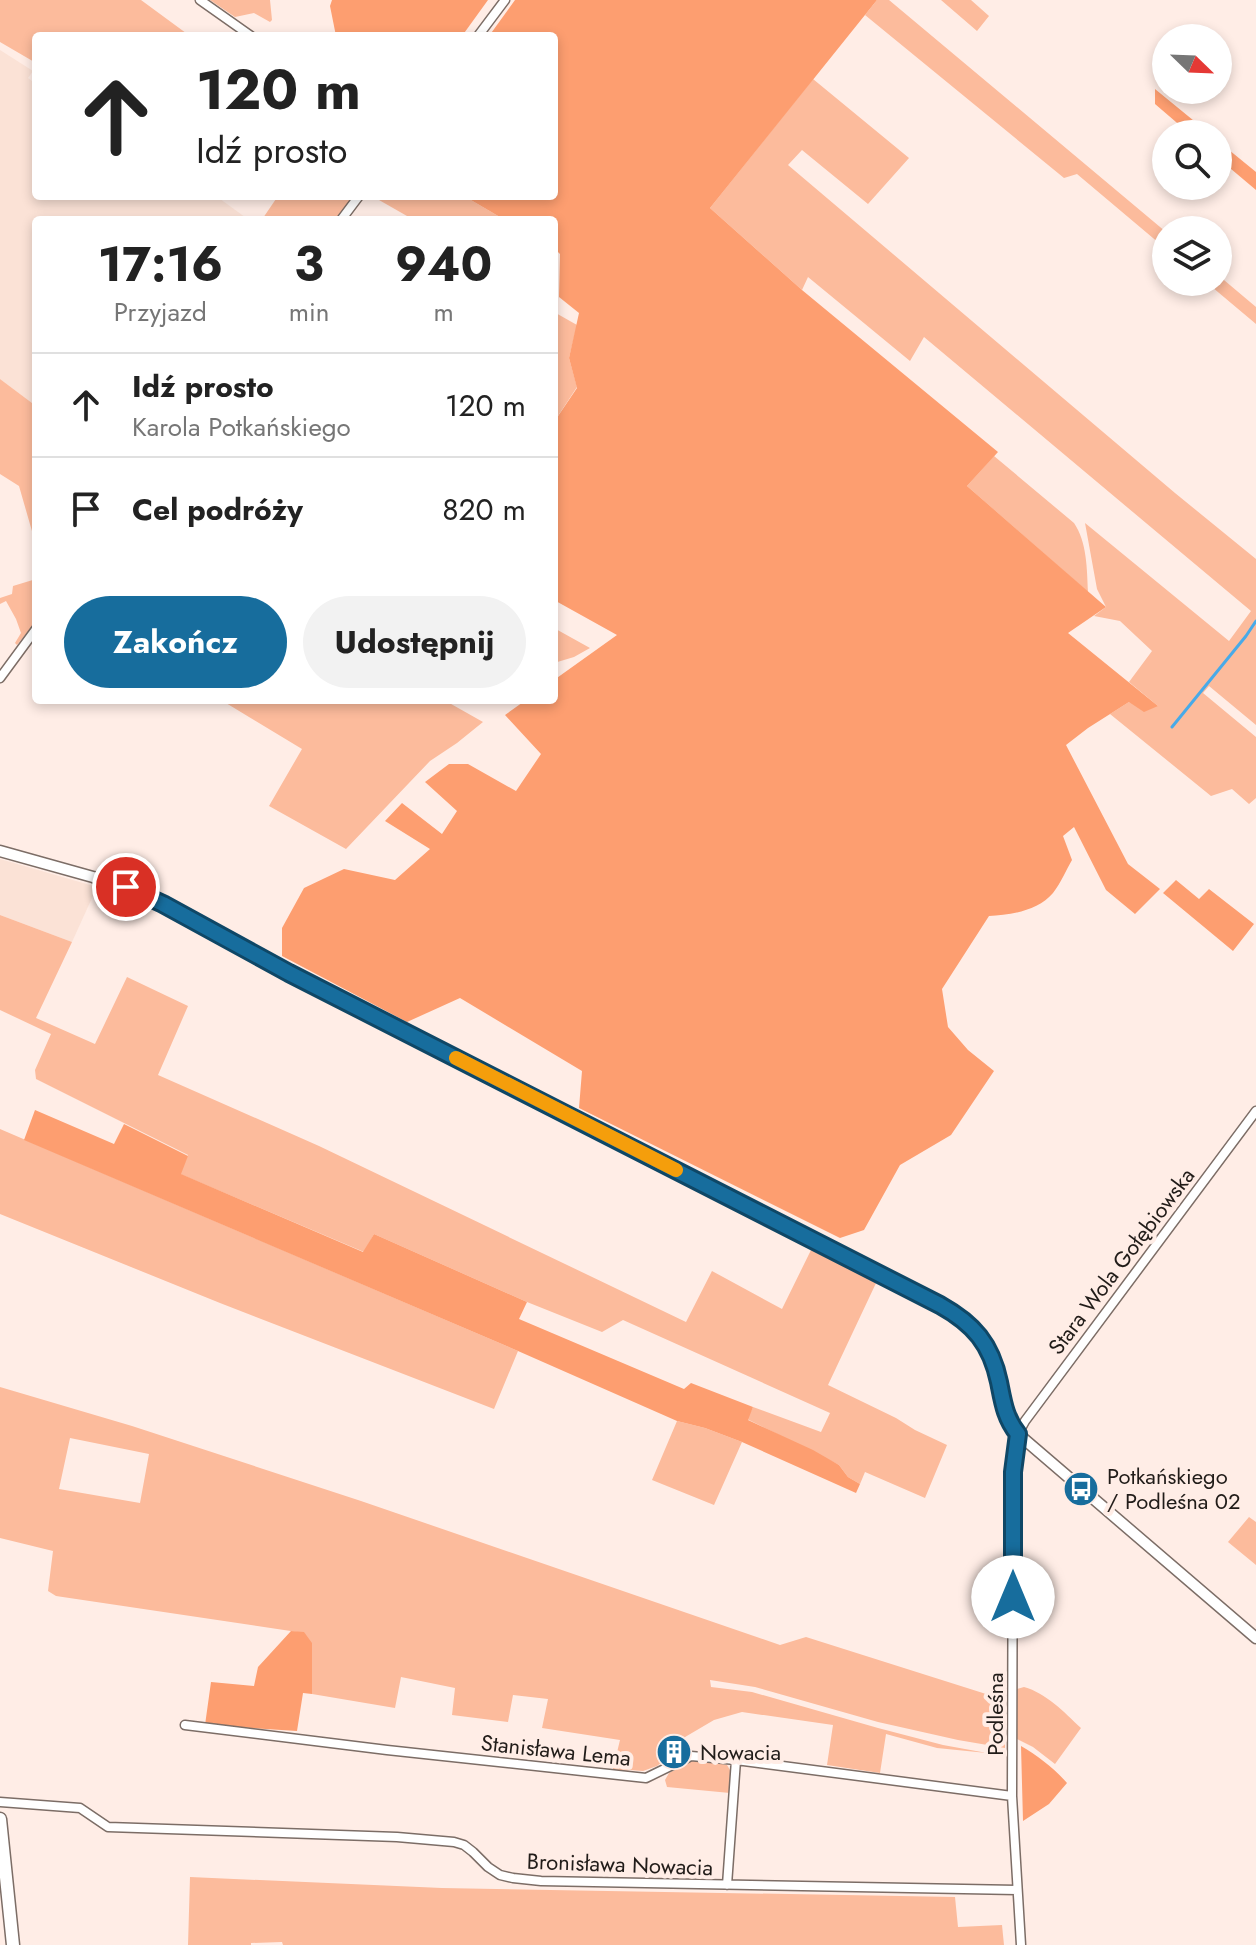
<!DOCTYPE html>
<html lang="pl">
<head>
<meta charset="utf-8">
<style>
  :root { --surface:#fff; --page:#f2f2f2; --text:#222; --muted:#767676; --line:#e0e0e0; --accent:#176d9d }
  body { margin:0; font-family:Jost,sans-serif; background:var(--page); color:var(--text); height:100vh; display:flex; flex-direction:column; font-size:30px; white-space:nowrap }
  * { box-sizing:border-box; margin:0 }
  p { font-size:26px; color:var(--muted) }
  .icon { flex:none; width:44px; height:44px; fill:none; stroke:currentColor; stroke-width:2; stroke-linecap:round; stroke-linejoin:round }
  .map { position:relative; flex:1; overflow:hidden }
  .side { position:absolute; left:32px; top:216px; width:526px; height:488px; display:flex; flex-direction:column; background:var(--surface); border-radius:8px; box-shadow:0 4px 12px #0003 }
  .side>* { flex:none }
  .top-card { position:absolute; left:32px; top:32px; width:526px; height:168px; border-radius:8px; box-shadow:0 4px 12px #0003; background:#fff; color:var(--text); overflow:hidden }
  .needle { width:52px; rotate:113deg }
  .controls { position:absolute; left:1152px; top:24px; display:grid; gap:16px }
  .controls a { display:grid; place-items:center; width:80px; height:80px; border-radius:50%; background:var(--surface); box-shadow:0 4px 12px #0003; font-size:40px }
  .pin { position:absolute; display:grid; place-items:center; width:68px; height:68px; color:#fff; margin:-34px; border:4px solid #fff; border-radius:50%; box-shadow:0 2px 8px #0007 }
  .me { position:absolute; width:88px; margin:-44px; rotate:0deg; stroke-linejoin:round; filter:drop-shadow(0 0 6px #0008) }
  .turn { display:flex; align-items:center; gap:28px; height:168px; padding:0 32px; font-size:36px }
  .turn .icon { width:104px; height:104px; stroke-width:2.5 }
  .turn b { display:block; font-size:56px; line-height:68px }
  .eta { display:flex; justify-content:space-evenly; align-items:center; height:136px; text-align:center }
  .eta b { font-size:48px; font-weight:700; line-height:56px }
  .cta { display:flex; gap:16px; margin-top:auto; padding:16px 32px }
  .cta a { flex:1; height:92px; border-radius:48px; background:var(--accent); color:#fff; font-size:32px; font-weight:700; line-height:92px; text-align:center }
  .cta a+a { background:var(--page); color:var(--text) }
  ul { padding:0; list-style:none }
  li { display:flex; align-items:center; gap:24px; height:104px; padding:0 32px; border-top:2px solid var(--line) }
  li div { flex:1 }
  li b { display:block; font-size:30px }
  li em { font-style:normal }
  .map>svg:first-child { display:block }
  .built { fill:#fbe2d6 }
  .green { fill:#fcbb9c; fill-rule:evenodd }
  .forest { fill:#fd9e70 }
  .lines { fill:none; stroke-linecap:round; stroke-linejoin:round }
  .stream { stroke:#48aae8; stroke-width:3 }
  .minor-casing { stroke:#7c6d66; stroke-width:11 }
  .tertiary-casing { stroke:#7c6d66; stroke-width:13 }
  .secondary-casing { stroke:#7c6d66; stroke-width:15 }
  .minor { stroke:#fff; stroke-width:8 }
  .tertiary { stroke:#fff; stroke-width:10 }
  .secondary { stroke:#fff; stroke-width:12 }
  .route-casing { stroke:#0f4766; stroke-width:20 }
  .route { stroke:#176d9d; stroke-width:14 }
  .slow { stroke:#f59e0b; stroke-width:14 }
  .labels { text-anchor:middle; dominant-baseline:central; stroke-width:8; stroke-linejoin:round; paint-order:stroke }
  .street-label { font-size:22px; fill:#211c19; stroke:#ffede6 }
  .poi-label { font-size:22px; fill:#211c19; stroke:#ffede6; text-anchor:start }
</style>
</head>
<body>
<div class="map">
<svg width="1256" height="1945" viewBox="0 0 1256 1945">
  <rect width="100%" height="100%" fill="#ffede6"/>
  <!-- built -->
  <path class="built" d="M0 50 33 71 28 78 36 84V196H216L249 220H36V406L0 379Z
    M0 859 97 887 72 942 0 915Z"/>
  <!-- green -->
  <path class="green" d="M0 0H141L190 36H36V63L0 42Z
    M210 0H270L272 20 270 22 254 13 235 17Z
    M877 0H889L1166 232V249L1077 174 1064 178 865 15Z
    M941 0H971L989 16 977 31Z
    M813 79 909 158 868 204 802 150 788 165 1175 493 1256 559V725L1209 686 1203 693 1256 737V798L1249 804 1232 789 1211 796 1110 714 1129 702 1158 706 1129 682 1152 651 1120 621 1094 616 1106 607 1097 589 1085 523 1229 641 1251 611 924 337 910 361 808 277 802 290 710 208Z
    M278 196H354L336 220H266L263 218Z
    M372 196H464L505 220H414Z
    M1218 275 1256 307V324L1206 282H1218Z
    M554 312 577 325 569 358 577 387 554 422Z
    M0 379 36 406V545L19 486 0 474Z
    M994 456 1074 523C1087 542 1087 569 1088 592L967 486Z
    M36 579V621L17 645 15 643 21 633 16 619 6 601 0 604V598L12 594 13 586Z
    M554 628 590 648 574 657 554 663Z
    M221 700H444L483 722 457 743 430 761 346 849 269 806 302 749Z
    M0 915 72 942 36 1018 95 1044 127 977 188 1006 158 1075 319 1146 686 1322 712 1271 782 1309 812 1248 877 1281 828 1385 896 1418 915 1430 947 1445 925 1498 865 1472 860 1484 848 1477 839 1465 747 1419 753 1407 821 1432 830 1413 623 1320 602 1332 527 1302 374 1234 364 1252 180 1174 188 1155 36 1079 35 1070 51 1034 0 1010Z
    M0 1129 518 1351 494 1409 220 1303 0 1214Z
    M0 1387 132 1426 361 1501 780 1645 806 1637 1005 1700V1748L958 1740 878 1722 755 1687 710 1680 711 1687 752 1692 878 1728 943 1745 987 1753 937 1748 886 1734 880 1773 827 1765 833 1725 742 1712 714 1720 680 1740 670 1756 657 1766 643 1771 630 1770 612 1773 620 1740 542 1728 548 1699 513 1695 508 1722 452 1715 455 1688 401 1677 395 1708 312 1694 311 1669 304 1633 56 1596 48 1591 53 1551 0 1538ZM70 1438 149 1454 140 1503 59 1489Z
    M677 1421 705 1428 742 1442 714 1505 652 1480Z
    M1249 1517 1256 1522V1565L1228 1542Z
    M1024 1687C1046 1693 1064 1712 1081 1728L1055 1764 1033 1747 1017 1739V1689Z
    M694 1759 727 1765 730 1770V1793L667 1787 665 1780 669 1773Z
    M190 1877 442 1888 955 1897 958 1927 1002 1925 1004 1945H283L282 1942 251 1943V1945H188Z"/>
  <!-- forest -->
  <path class="forest" d="M332 0H488L462 36H336L330 6Z
    M515 0H877L710 208 802 290 998 452 967 486 1106 607 1068 633 1158 706 1144 712 1129 702 1088 728 1066 745 1128 864 1160 889 1135 914 1106 890 1074 827 1063 836 1072 860C1066 870 1061 883 1053 893 1038 911 1010 915 989 916L942 989 948 1027 968 1050 994 1071 951 1135 900 1165 864 1230 840 1238 579 1108 582 1071 460 998 407 1022 282 956V928L304 888 344 869 395 880 430 849 385 821 402 803 442 834 457 811 425 782 449 764H468L516 791 541 754 505 715 526 700H554V680L617 635 554 600V422L577 388 569 358 579 313 559 297 560 254 554 248V220H505L464 196H554V36H489Z
    M1155 89 1210 134H1190L1155 104Z
    M1218 141 1256 172V190L1218 158Z
    M1176 880 1199 899 1209 889 1254 924 1233 951 1163 893Z
    M35 1110 114 1144 124 1124 188 1156 181 1174 363 1252 374 1234 527 1302 519 1319 684 1389 691 1383 753 1407 748 1420 813 1450 839 1465 848 1477 860 1484 856 1493 742 1442 705 1428 677 1421 518 1351 24 1140Z
    M291 1631 304 1632 312 1643V1694L303 1693 297 1731 205 1725 211 1682 254 1686 258 1667Z
    M1021 1746C1038 1756 1054 1768 1067 1783L1049 1804 1023 1821Z"/>
  <g class="lines">
    <!-- stream -->
    <path class="stream" d="M1172 727 1246 636 1256 621"/>
    <defs>
      <path id="minor" d="M200 0 251 36
        M478 36 505 0
        M341 220 359 196
        M0 678 36 629
        M185 1725 387 1750 646 1778 691 1756 736 1760 1012 1796
        M0 1802 80 1808 108 1827 397 1837 454 1842 464 1845 473 1852 488 1867 500 1875 513 1878 541 1881 1017 1890
        M727 1885 736 1760
        M1021 1945 1012 1796 1013 1472 1018 1434 1025 1421 1256 1111"/>
      <path id="tertiary" d="M0 851 93 877 144 895 289 973 952 1312C969 1323 986 1338 993 1358 1003 1385 1000 1410 1018 1434L1256 1638"/>
      <path id="secondary" d="M0 1819 13 1945"/>
    </defs>
    <!-- minor casing -->
    <use href="#minor" class="minor-casing"/>
    <!-- tertiary casing -->
    <use href="#tertiary" class="tertiary-casing"/>
    <!-- secondary casing -->
    <use href="#secondary" class="secondary-casing"/>
    <!-- minor -->
    <use href="#minor" class="minor"/>
    <!-- tertiary -->
    <use href="#tertiary" class="tertiary"/>
    <!-- secondary -->
    <use href="#secondary" class="secondary"/>
  </g>
  <g class="lines">
    <defs>
      <path id="route" d="M126 887 163 904 289 973 940 1305C974 1324 991 1344 999 1382 1003 1402 1005 1418 1018 1434L1013 1472V1597"/>
    </defs>
    <!-- route casing -->
    <use href="#route" class="route-casing"/>
    <!-- route -->
    <use href="#route" class="route"/>
    <!-- slow -->
    <path class="slow" d="M456 1058 676 1170"/>
  </g>
  <!-- icons -->
  <defs>
    <symbol id="bus-disc" viewBox="-11 -11 22 22"><circle r="9.5" fill="#176d9d" stroke="#ffede6"/><path d="M-5-6H5V4H4V6H2V4H-2V6H-4V4H-5ZM-3.5-4V0h7V-4ZM-3.5 1.2v1.5H-2V1.2ZM2 1.2v1.5H3.5V1.2Z" fill="#fff"/></symbol>
    <symbol id="building-disc" viewBox="-11 -11 22 22"><circle r="9.5" fill="#176d9d" stroke="#ffede6"/><path d="M-4-6H4V6H1V3H-1V6H-4ZM-2.5-4.3h1.7v1.8h-1.7ZM.8-4.3h1.7v1.8H.8ZM-2.5-1h1.7V.8h-1.7ZM.8-1h1.7V.8H.8Z" fill="#fff"/></symbol>
  </defs>
  <g fill-rule="evenodd">
    <use href="#bus-disc" x="1061" y="1469" width="40" height="40"/>
    <use href="#building-disc" x="654" y="1732" width="40" height="40"/>
  </g>
  <g class="labels">
    <!-- street labels -->
    <g class="street-label">
      <text transform="translate(1121 1261) rotate(-53)">Stara Wola Gołębiowska</text>
      <text transform="translate(995 1714) rotate(-90)">Podleśna</text>
      <text transform="translate(556 1750) rotate(6)">Stanisława Lema</text>
      <text transform="translate(620 1864) rotate(2)">Bronisława Nowacia</text>
    </g>
    <!-- poi labels -->
    <g class="poi-label">
      <text x="1107" y="1476">Potkańskiego<tspan x="1107" dy="25">/ Podleśna 02</tspan></text>
      <text x="700" y="1752">Nowacia</text>
    </g>
  </g>
</svg>
<div class="controls">
<a><svg class="needle" viewBox="-14 -14 28 28"><path d="M0-13l5 13h-10z" fill="#e53935"/><path d="M0 13l5-13h-10z" fill="#767676"/></svg></a>
<a><svg class="icon" aria-label="search" viewBox="0 0 24 24"><circle cx="10" cy="10" r="6"/><path d="M15 15l6 6"/></svg></a>
<a><svg class="icon" aria-label="layers" viewBox="0 0 24 24"><path d="M12 4l9 5-9 5-9-5zM3 14l9 5 9-5"/></svg></a>
</div>
<div class="pin" style="left:126px;top:887px;background:#d93025"><svg class="icon" aria-label="arrive" viewBox="0 0 24 24"><path d="M6 21V4h12l-3 4 3 4H6"/></svg></div>
<svg class="me" style="left:1013px;top:1597px" viewBox="-20 -20 40 40"><circle r="19" fill="#fff"/><path d="M0-13L10 11 0 6-10 11z" fill="#176d9d"/></svg>
<div class="top-card">
<div class="turn"><svg class="icon" aria-label="ahead" viewBox="0 0 24 24"><path d="M12 20V5M6 11l6-6 6 6"/></svg><div><b>120 m</b>Idź prosto</div></div>
</div>
<section class="side">
<div class="eta">
<div><b>17:16</b><p>Przyjazd</p></div>
<div><b>3</b><p>min</p></div>
<div><b>940</b><p>m</p></div>
</div>
<ul>
<li><svg class="icon" aria-label="ahead" viewBox="0 0 24 24"><path d="M12 20V5M6 11l6-6 6 6"/></svg><div><b>Idź prosto</b><p>Karola Potkańskiego</p></div><em>120 m</em></li>
<li><svg class="icon" aria-label="arrive" viewBox="0 0 24 24"><path d="M6 21V4h12l-3 4 3 4H6"/></svg><div><b>Cel podróży</b></div><em>820 m</em></li>
</ul>
<div class="cta"><a>Zakończ</a><a>Udostępnij</a></div>
</section>
</div>
</body>
</html>
